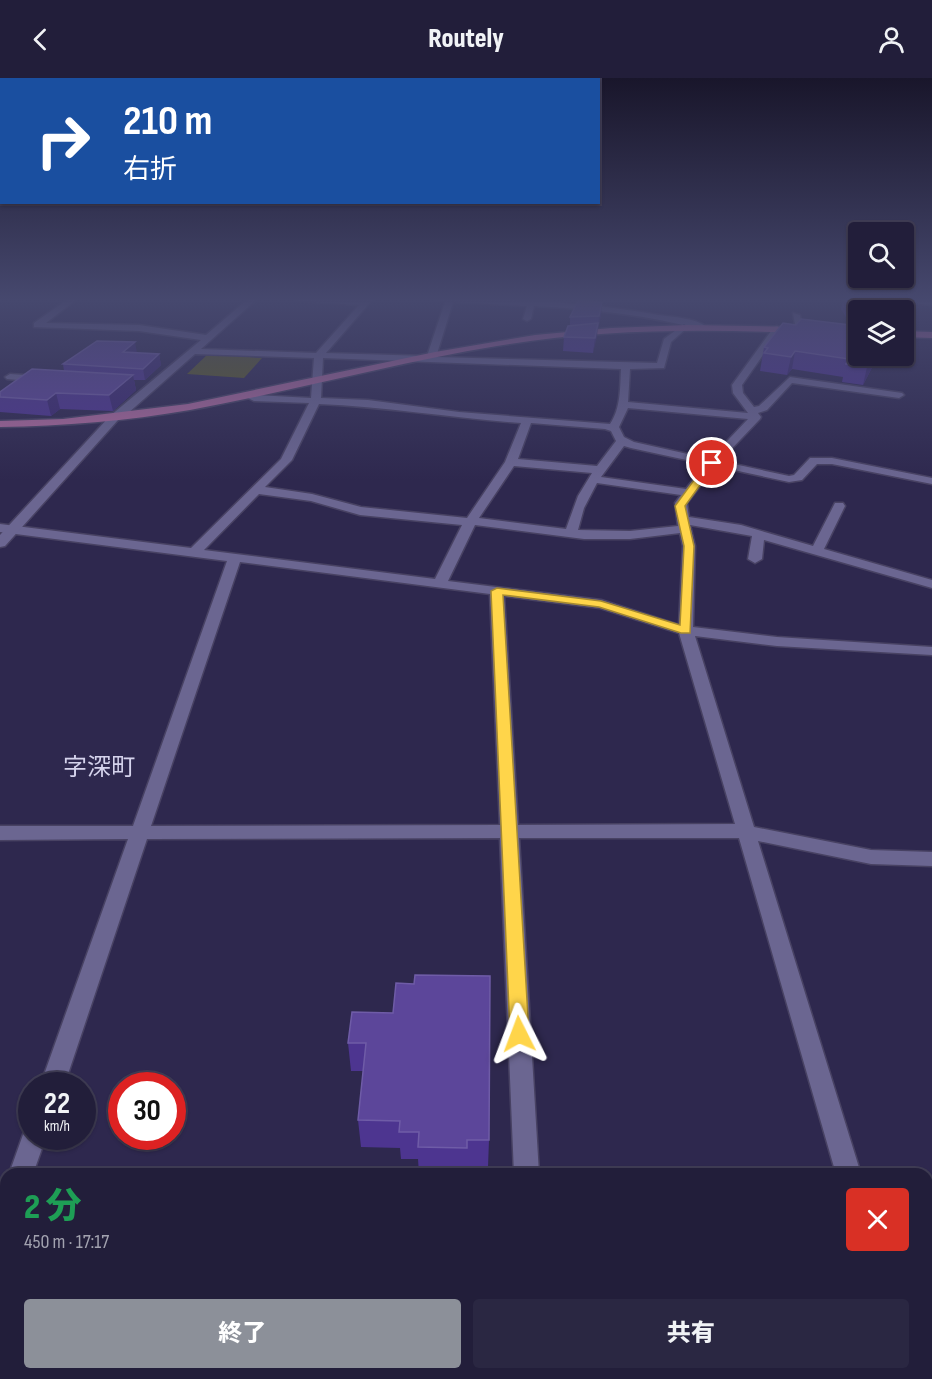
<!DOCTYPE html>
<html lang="ja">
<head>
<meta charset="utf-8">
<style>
  :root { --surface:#221e3a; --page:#2a2742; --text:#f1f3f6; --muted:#a2a2af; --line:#3f3c54; --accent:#8c9099 }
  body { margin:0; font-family:"Sofia Sans Condensed","Noto Sans JP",sans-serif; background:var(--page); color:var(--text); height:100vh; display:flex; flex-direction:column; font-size:22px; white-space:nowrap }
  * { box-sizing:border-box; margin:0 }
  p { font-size:20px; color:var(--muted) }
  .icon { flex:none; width:33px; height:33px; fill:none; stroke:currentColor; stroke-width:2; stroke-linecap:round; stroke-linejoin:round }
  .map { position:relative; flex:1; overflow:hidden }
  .side { position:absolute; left:0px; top:1090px; width:933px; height:212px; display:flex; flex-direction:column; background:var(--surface); border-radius:18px 18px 0 0; box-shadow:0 2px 4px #0004,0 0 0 2px var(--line) }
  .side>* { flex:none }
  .guide { position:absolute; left:0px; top:0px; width:600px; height:126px; box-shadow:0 2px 4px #0004,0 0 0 2px var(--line); background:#1a4fa0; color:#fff; overflow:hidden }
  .tools { position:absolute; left:848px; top:144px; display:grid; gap:12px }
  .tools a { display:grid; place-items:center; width:66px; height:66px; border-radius:6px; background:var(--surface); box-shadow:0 2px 4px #0004,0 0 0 2px var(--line); font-size:30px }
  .speed { position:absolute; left:18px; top:994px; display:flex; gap:12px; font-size:30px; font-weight:700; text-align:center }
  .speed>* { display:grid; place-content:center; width:78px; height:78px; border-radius:50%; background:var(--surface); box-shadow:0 2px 4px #0004,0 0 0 2px var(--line); line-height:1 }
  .speed small { font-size:15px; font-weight:400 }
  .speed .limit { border:9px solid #d22; background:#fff; color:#111 }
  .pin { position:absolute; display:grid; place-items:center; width:51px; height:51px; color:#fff; margin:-26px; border:3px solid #fff; border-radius:50%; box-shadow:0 2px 6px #0007 }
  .me { position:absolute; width:66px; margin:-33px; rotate:357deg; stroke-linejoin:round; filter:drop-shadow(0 0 4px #0008) }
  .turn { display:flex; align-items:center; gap:21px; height:126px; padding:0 24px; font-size:27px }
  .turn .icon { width:78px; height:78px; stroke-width:2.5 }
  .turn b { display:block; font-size:42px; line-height:51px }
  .round { display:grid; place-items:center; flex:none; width:63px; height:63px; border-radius:6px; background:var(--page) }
  .overview { display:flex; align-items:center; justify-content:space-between; height:102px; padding:0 24px }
  h1 { font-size:36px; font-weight:800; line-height:45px; color:#1e9e55 }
  .action { display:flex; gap:12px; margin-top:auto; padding:12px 24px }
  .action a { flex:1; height:69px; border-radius:6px; background:var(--accent); color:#fff; font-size:24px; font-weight:800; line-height:69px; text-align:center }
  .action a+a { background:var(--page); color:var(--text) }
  header { display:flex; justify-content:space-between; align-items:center; height:78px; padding:0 24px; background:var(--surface); font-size:27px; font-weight:800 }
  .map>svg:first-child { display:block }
  .green { fill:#5c5c1f }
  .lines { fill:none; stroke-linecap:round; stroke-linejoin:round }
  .stream { stroke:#210751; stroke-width:10 }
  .minor-casing { stroke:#484263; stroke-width:3 }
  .tertiary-casing { stroke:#484263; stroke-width:3 }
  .primary-casing { stroke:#484263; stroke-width:3 }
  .minor { fill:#6b6691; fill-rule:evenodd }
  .tertiary { fill:#6b6691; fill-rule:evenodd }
  .primary { fill:#ab699b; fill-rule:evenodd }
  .wall { fill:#4d3590 }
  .shaded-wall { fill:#3b2971 }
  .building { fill:#5c469a; stroke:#6f5ca7; stroke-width:1.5 }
  .route { fill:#ffd54a; stroke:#a68a30; stroke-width:1.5 }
  .labels { text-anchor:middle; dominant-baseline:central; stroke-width:6; stroke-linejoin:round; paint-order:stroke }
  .neighbourhood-label { font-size:24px; fill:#d5d3ec; stroke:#2e284e }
</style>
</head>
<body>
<header><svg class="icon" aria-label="back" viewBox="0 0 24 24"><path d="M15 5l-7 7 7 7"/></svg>Routely<svg class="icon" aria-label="person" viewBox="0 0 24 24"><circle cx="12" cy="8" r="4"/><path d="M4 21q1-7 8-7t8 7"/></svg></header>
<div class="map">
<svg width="932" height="1301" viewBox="0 0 932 1301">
  <rect width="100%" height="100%" fill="#2e284e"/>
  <!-- green -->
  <path class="green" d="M208 276 262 280 244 300 187 296Z"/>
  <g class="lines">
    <!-- stream -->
    <path class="stream" d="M0 1155H6
      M927 1155H932"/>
    <defs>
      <path id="minor" d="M68 221H77L46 245 139 247 206 257 248 221H257L201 271 316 275 359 227 298 223 294 221H373L326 275 427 278 445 224 434 221C511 221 583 223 659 237 674 239 695 240 707 249L703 252C647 237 592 231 534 228L531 241 527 243 523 241 527 228 453 224 436 279 657 285 664 261 684 246 688 249 671 264 664 290 630 291 628 324 748 335 733 315 732 307 774 249 777 248 781 251 742 307 743 315 754 329 759 328 790 299 902 315 904 317 899 320 792 305 767 332 758 335 761 339 760 341 720 383 789 398 794 397 810 380H832L932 400V406L832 386H817L802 402 789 404 715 388 687 425 689 439 741 447 813 468 835 425H843L845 428 824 471 932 502V510L764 462 762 481 755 485 748 481 752 458 690 447 695 468 693 549 777 559 932 569V577L777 568 695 558 754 749 871 772 932 774V788L871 786 758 763 861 1096H836L739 760H519L539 1096H514L500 760 147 761 64 1008H40L128 761 0 762V748H133L227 483 0 454V446L191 470 281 381 309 325 254 323 242 317 247 314 256 317 311 320 314 280 195 276 127 336 114 343 109 340 110 338 201 262 139 253 34 249V245ZM323 280 621 291C620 309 621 330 610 346L459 334 368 322 321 320ZM319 326C387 329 454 340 521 345L505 384 467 440 361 429 312 416 265 409 292 382ZM628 330 748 341 710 381 634 364 624 359 619 349ZM531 345 605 351 611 353 616 363 597 388 518 381ZM624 368 631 370 705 386 686 411 601 399ZM514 388 592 395 578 418 566 451 479 440ZM597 405 681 417 675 425 678 448 630 453 578 452 584 430ZM259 416 311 423 360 437 462 447 435 501 204 472ZM475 447 584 461H630L680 455 683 468 679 547 601 522 448 503ZM240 484 490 516 500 747 151 748ZM504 518 600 530 679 555 735 746 518 747Z
        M883 221 932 223V227L887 223Z
        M793 235 800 237 803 254 796 252Z
        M10 296 40 298 45 301 40 304 7 301 5 299Z
        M32 1048V1059H46L33 1096H9L25 1051Z"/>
      <path id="tertiary" d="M114 337 119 340 118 342 5 468 0 469V457L110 338Z
        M927 1110H932V1136H927Z
        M0 1115H6V1141H0Z"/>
      <path id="primary" d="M687 247 801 249 805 252 801 255C699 251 598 251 497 268 394 285 293 313 190 332 127 343 64 348 0 349V343L63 341 188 326 435 274 535 257 611 250Z
        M903 253 932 254V260L903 259Z"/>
    </defs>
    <!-- minor casing -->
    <use href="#minor" class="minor-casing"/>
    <!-- tertiary casing -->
    <use href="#tertiary" class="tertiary-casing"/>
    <!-- primary casing -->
    <use href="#primary" class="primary-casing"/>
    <!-- minor -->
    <use href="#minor" class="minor"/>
    <!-- tertiary -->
    <use href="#tertiary" class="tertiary"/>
    <!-- primary -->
    <use href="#primary" class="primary"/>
  </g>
  <!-- wall -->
  <path class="wall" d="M843 221H866L858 232V278H878L863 307 842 304 843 299 792 291 787 297 760 293 764 269 851 247 841 231Z
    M602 224 601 237 598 251H597L593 275 563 273 564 259 570 248V239Z
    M137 275 159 276 161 287 145 302H134L136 312 113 333 60 331 51 338 0 334V314L64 293 63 286Z
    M414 906 489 1062 488 1089H467V1096H419L418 1081H401L400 1070 361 1069 358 1042 363 993H351L348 965 393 935Z"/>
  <!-- shaded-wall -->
  <path class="shaded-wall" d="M602 224 601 237 598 251 599 238Z
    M598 245 597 259 593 275 595 260Z
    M135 264 137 275 123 274Z
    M795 273 792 291 787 297 791 279Z
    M159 276 161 287 145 302 143 291Z
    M873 278H878L863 307 867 289Z
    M133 297 136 312 113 333 109 317Z
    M56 315 60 331 51 338 47 322Z"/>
  <!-- building -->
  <path class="building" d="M849 221H866L874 232H856Z
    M578 223 602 224 599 238 570 239Z
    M801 241 858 248V278H873L867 289 846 286 849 281 795 273 791 279 764 275 768 270 764 269 783 245 796 247Z
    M598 245 595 260 564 259 568 248Z
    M97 263 135 264 123 274 159 276 143 291 63 286Z
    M32 291 133 297 109 317 56 315 47 322 0 319V314Z
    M415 897 490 898 489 1062H467V1070L418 1069 419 1054H399L400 1043 358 1042 366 965H348L352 934 393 935 396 905 414 906Z"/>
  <!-- sky -->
  <linearGradient id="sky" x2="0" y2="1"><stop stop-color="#19162b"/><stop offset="0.55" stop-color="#46486e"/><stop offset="1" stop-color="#46486e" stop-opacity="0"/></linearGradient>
  <rect width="932" height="403" fill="url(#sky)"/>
  <!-- route -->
  <path class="route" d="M708 383 716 385 685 428 694 468 690 555H681L599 529 503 517 529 956 526 961 519 964 513 961 510 956 491 513 497 510 601 523 680 547 684 468 675 428Z"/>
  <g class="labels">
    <!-- neighbourhood labels -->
    <g class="neighbourhood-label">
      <text x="99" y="689">字深町</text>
    </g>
  </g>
</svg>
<div class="tools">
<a><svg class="icon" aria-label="search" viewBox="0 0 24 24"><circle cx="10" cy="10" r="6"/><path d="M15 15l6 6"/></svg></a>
<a><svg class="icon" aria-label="layers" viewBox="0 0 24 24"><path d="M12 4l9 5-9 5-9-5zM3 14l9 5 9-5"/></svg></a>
</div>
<div class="speed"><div>22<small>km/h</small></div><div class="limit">30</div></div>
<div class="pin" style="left:712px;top:385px;background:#d93025"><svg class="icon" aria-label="arrive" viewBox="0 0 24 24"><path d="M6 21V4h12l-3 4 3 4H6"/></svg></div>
<svg class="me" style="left:519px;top:956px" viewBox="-20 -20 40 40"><path d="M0-17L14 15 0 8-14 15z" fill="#ffd54a" stroke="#fff" stroke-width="4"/></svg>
<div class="guide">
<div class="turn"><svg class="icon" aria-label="right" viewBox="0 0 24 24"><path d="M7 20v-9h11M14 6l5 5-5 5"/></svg><div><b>210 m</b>右折</div></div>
</div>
<section class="side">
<div class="overview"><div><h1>2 分</h1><p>450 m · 17:17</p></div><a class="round" style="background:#d93025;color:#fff"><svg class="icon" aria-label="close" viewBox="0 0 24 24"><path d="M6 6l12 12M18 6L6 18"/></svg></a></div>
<div class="action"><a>終了</a><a>共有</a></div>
</section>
</div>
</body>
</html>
